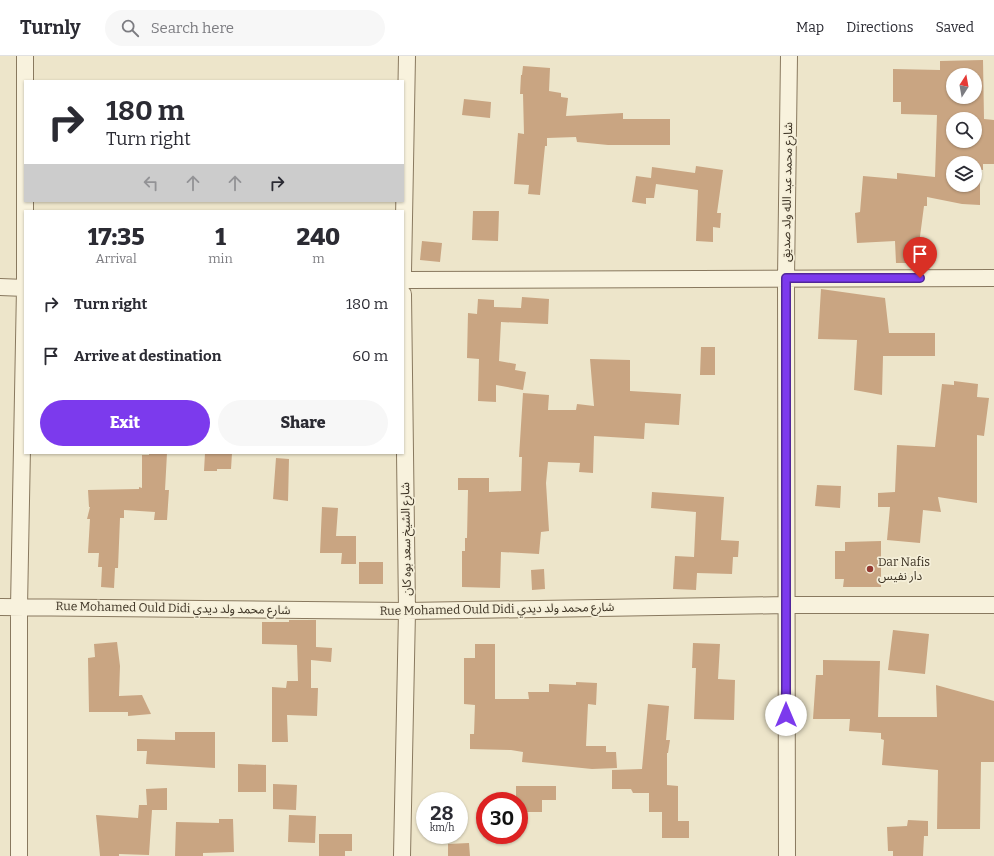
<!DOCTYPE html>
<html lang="en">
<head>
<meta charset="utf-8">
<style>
  :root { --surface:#fff; --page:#f7f7f7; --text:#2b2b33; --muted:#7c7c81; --line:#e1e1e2; --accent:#7c3aed }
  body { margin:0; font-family:Bitter,"Noto Sans Arabic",serif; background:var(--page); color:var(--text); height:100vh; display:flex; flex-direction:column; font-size:15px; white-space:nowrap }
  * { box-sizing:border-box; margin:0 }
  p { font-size:13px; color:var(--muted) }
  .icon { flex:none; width:22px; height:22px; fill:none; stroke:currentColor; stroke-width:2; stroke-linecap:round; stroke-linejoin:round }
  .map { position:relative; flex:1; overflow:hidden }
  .sheet { position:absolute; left:24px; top:154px; width:380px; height:244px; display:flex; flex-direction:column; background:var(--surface); border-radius:0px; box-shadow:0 1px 3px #0004 }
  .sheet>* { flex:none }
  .top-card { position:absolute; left:24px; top:24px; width:380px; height:122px; border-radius:0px; box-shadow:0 1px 3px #0004; background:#fff; color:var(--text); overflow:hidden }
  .needle { width:26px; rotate:11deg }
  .tools { position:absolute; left:946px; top:12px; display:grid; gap:8px }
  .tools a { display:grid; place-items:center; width:36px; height:36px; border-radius:50%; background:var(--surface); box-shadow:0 1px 3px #0004; font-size:20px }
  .speed { position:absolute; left:416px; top:736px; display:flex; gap:8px; font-size:20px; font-weight:700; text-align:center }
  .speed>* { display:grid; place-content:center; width:52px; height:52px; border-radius:50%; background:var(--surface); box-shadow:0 1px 3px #0004; line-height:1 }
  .speed small { font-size:10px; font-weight:400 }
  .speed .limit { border:6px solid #d22; background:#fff; color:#111 }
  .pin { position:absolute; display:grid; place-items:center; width:34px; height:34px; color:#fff; margin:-41px -17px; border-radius:50% 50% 50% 0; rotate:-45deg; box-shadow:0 0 4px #0007 }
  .pin .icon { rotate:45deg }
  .me { position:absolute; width:44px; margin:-22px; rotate:0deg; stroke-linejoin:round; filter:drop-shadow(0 0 3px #0008) }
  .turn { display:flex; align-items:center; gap:14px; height:84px; padding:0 16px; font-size:18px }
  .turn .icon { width:52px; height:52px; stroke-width:2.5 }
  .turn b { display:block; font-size:28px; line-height:34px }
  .lanes { display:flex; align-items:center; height:38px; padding:0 16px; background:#0003; justify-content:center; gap:20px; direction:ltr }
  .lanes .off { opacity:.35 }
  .eta { display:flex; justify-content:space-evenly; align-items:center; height:68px; text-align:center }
  .eta b { font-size:24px; font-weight:800; line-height:28px }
  .primary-button { display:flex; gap:8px; margin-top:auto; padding:8px 16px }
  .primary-button a { flex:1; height:46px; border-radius:24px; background:var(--accent); color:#fff; font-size:16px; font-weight:800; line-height:46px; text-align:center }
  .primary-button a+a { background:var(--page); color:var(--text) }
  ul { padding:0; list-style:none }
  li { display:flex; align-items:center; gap:12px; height:52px; padding:0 16px }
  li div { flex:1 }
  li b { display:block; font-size:15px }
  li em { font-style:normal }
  header { display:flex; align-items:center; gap:24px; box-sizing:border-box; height:56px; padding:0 20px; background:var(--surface); border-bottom:1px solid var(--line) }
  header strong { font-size:19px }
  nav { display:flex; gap:22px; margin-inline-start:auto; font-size:14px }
  .search { width:280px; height:36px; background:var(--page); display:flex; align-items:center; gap:10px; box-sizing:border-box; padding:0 14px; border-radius:22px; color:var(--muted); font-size:15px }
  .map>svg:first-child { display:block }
  .building { fill:#c9a582; fill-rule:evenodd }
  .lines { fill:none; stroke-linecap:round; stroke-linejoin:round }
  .minor-casing { stroke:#89795f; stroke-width:18 }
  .minor { stroke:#f8f2dd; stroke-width:16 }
  .route-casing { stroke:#51269a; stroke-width:10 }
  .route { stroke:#7c3aed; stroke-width:7 }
  .poi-dot { fill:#953a32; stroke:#f5efd9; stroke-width:1.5 }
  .labels { text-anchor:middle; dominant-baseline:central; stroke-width:3.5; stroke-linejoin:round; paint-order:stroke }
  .street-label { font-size:12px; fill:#3a3021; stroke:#f5efd9 }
  .poi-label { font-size:12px; fill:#3a3021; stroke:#f5efd9; text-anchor:start }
</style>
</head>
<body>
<header>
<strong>Turnly</strong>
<div class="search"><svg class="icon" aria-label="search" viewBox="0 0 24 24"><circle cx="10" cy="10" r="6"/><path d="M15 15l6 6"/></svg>Search here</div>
<nav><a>Map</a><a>Directions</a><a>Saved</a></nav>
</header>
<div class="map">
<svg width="994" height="800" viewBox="0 0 994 800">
  <rect width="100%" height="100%" fill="#ede5ca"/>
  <!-- building -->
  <path class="building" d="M983 4 984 63 994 64V108H983V114H980V149L962 148 927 141V150H924L919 188H932V207H896L895 185 857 187 855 157 860 156 863 120 897 123V117L935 121 937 59 901 58V46H893V13L940 14V5ZM953 19H975V41H953ZM953 63H975V85H953ZM953 107H975V129H953Z
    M523 10 550 12 549 35 561 37V41L568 42 566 60 623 57V63H670V89H608L577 86 576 81 547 82V90H545L540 139 528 138 529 129 514 128 518 77 524 78 523 38H520L521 19H522Z
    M464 43 491 46 490 62 462 59Z
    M696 110 723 114 717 157H721L720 172 713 171V186L696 185 698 134 656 128 654 142H646V148L632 146 636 120 651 122 652 111 695 117Z
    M473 155H499L498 185 472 184Z
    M422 185 442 187 440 206 420 204Z
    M821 233 885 242 889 277H935V300H883L882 339 854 334 857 284 818 283Z
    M522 241 549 243 548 268 501 266 499 305 516 308 515 314 526 316 523 334 496 329V346L478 345 479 303 467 302 468 257 477 258 478 243 494 244V251L521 252Z
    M701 291H715V319H700Z
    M590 303 630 304V335L681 338 679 369 645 367 644 383 594 380 593 417 579 416 580 407 548 406 546 427 549 475 541 476 539 498 501 496 500 532 462 531V495H465V482H467L468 434H458V422H489V436L521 435 522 401H519L523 337 549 339 548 354H576L577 348 594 350Z
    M954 325 978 328 977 341 989 342 984 380 977 379V447L938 441 941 456 923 454 920 487 887 484 890 451H878V437L895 436 897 389 935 391 942 328 954 329Z
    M149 397H167L165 434H169L167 464H154L155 456 124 454V462H120L118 512H115L114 532 101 531 102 511H98L99 497H88L90 463H87L90 451H89L88 434 139 433V431L142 432V399H149Z
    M205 397H232L231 413H217V415H204Z
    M276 402 289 403 288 445 273 443Z
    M817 429 841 430 840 452 815 450Z
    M652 436 724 441 721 484 739 485 738 501H733L732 518 697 517 696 534 673 533 675 500 694 501 696 456 651 452Z
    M322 451 338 452 336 480H356V508H341L342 497H320Z
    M881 485V531H843L844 523H835V495H845V486Z
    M359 506H383V528H359Z
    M544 513 545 533 532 534 531 514Z
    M289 564H316V591L332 592 331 606 311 604V632H318L317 660 287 659 288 686H272V631L286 632 287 625H298L297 589 262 588V566H289Z
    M893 574 929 578 925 618 888 614Z
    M117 586 120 610 119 640 142 639 151 658 128 660V656H89L88 602 95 601 94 588Z
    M693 587 720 588 718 623 735 624 734 664 694 663 696 612H692Z
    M475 588H495V643H529L528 636H549V628L576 629V626L597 627 596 649 588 648 586 690H606V696H616L617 712 592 713 522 706 523 696 511 694 470 693V678H474L475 649 464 648V602H475Z
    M823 604 880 605 878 661H937L936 629 994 645V706H981L980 773H937L938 714 882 709 884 684 881 683V677L849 675 850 663H813L816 619H823Z
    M648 648 669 650 666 684H670L668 697H667V729L678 730V765H689V782H662V756H649V737H633L631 733H612V714L642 713Z
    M175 676H215V712L146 708 147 695H137V683L175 684Z
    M238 708 266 709V736H238Z
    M273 728 297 729 296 754 273 753Z
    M516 730H556V744H542V756H519V745H516Z
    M167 732V754H152L149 799 119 798V800H100L96 759 138 762 139 749H147L146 733Z
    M289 759 316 760 315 787 288 786Z
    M219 763H233L234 796 203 797V800H175L176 766 219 767Z
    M908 764 928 765V780H924L923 800H893V795H888L887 771 907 770Z
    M319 778H352V795H345V800H319Z
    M469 787 470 800H448V788Z"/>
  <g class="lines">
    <defs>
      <path id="minor" d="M403 216 407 0
        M403 224 994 222
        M0 231 25 232
        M0 551 407 555 786 549H994
        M19 800V551L25 232V0
        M402 800 407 555 403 238
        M787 800 786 222 789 0"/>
    </defs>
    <!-- minor casing -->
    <use href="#minor" class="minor-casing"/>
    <!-- minor -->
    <use href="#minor" class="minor"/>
  </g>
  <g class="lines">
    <defs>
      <path id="route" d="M786 659V222H920"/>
    </defs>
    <!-- route casing -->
    <use href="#route" class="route-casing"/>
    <!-- route -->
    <use href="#route" class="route"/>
  </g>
  <!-- markers -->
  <circle class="poi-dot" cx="870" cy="513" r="4"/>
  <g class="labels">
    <!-- street labels -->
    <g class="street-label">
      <text transform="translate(787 136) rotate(-89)">شارع محمد عبد الله ولد صديق</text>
      <text transform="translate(406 483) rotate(-91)">شارع الشيخ سعد بوه كان</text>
      <text transform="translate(173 552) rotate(1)">Rue Mohamed Ould Didi شارع محمد ولد ديدي</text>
      <text transform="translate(497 553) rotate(-1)">Rue Mohamed Ould Didi شارع محمد ولد ديدي</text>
    </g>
    <!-- poi labels -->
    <g class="poi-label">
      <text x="878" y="506">Dar Nafis<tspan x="878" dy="14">دار نفيس</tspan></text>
    </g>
  </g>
</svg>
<div class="tools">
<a><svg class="needle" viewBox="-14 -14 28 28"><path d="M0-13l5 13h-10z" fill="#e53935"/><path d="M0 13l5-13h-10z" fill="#7c7c81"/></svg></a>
<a><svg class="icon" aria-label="search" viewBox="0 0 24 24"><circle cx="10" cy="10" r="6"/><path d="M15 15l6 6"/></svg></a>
<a><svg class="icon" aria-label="layers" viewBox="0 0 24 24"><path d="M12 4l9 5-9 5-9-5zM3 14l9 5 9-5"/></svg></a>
</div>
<div class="speed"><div>28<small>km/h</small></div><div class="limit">30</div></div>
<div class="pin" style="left:920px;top:222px;background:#d93025"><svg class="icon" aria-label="arrive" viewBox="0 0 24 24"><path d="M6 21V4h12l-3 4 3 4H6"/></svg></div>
<svg class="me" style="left:786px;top:659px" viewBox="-20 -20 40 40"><circle r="19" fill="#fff"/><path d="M0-13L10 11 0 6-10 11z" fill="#7c3aed"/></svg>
<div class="top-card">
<div class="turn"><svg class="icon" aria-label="right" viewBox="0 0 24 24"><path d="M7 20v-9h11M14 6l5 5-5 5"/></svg><div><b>180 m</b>Turn right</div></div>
<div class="lanes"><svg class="icon off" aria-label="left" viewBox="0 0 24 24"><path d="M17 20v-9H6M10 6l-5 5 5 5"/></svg><svg class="icon off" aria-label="ahead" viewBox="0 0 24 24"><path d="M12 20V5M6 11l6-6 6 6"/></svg><svg class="icon off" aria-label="ahead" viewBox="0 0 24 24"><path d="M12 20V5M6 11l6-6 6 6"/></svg><svg class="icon" aria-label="right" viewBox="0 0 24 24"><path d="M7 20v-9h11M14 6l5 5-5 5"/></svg></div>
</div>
<section class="sheet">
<div class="eta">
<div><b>17:35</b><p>Arrival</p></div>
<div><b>1</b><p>min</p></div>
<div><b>240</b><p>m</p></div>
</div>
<ul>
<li><svg class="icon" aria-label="right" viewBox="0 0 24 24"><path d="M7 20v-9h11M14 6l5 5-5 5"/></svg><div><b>Turn right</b></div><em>180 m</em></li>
<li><svg class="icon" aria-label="arrive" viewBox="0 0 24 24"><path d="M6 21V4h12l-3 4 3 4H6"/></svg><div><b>Arrive at destination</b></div><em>60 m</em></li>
</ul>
<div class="primary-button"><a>Exit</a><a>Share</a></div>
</section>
</div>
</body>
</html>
